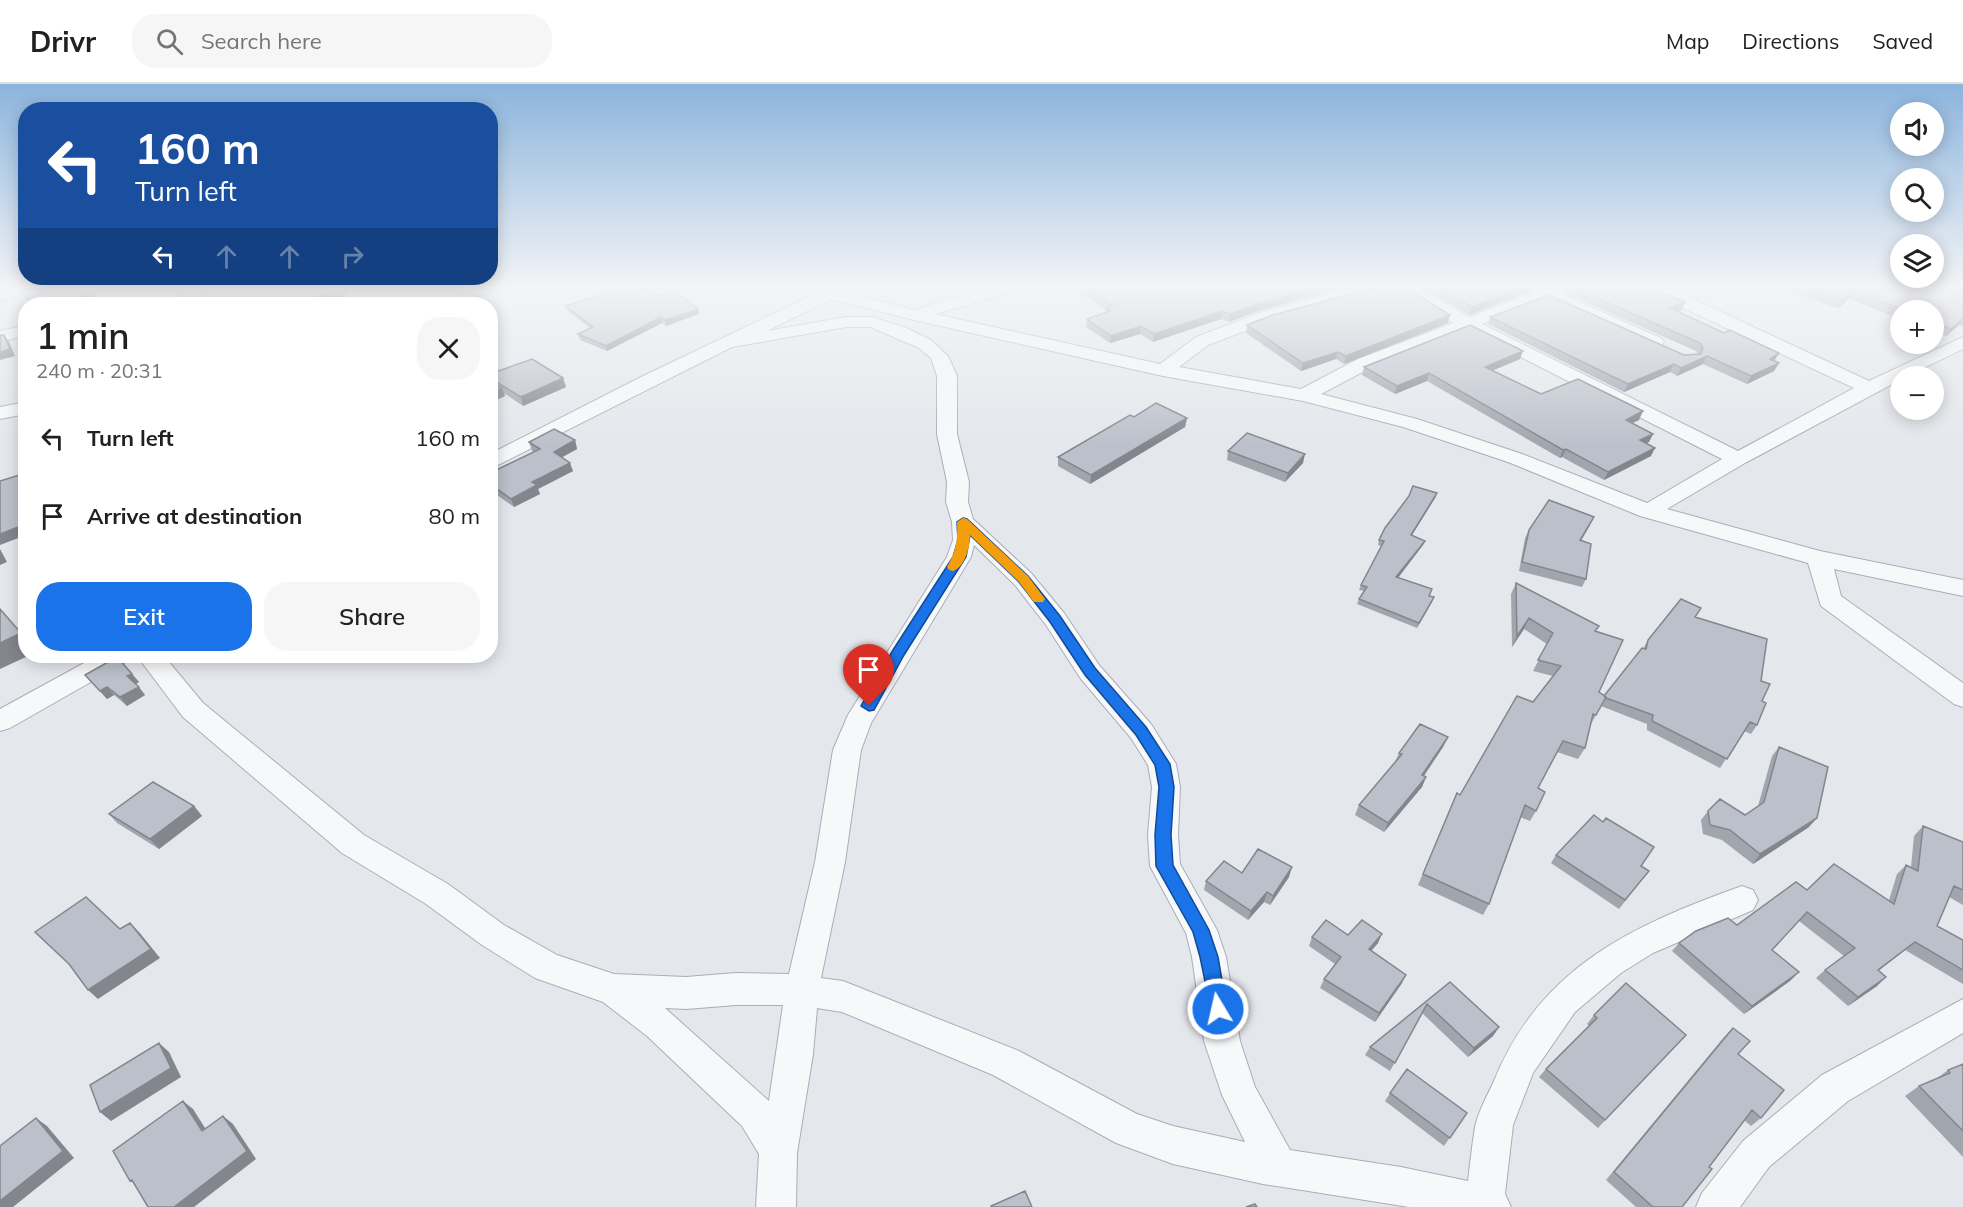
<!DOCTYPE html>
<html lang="en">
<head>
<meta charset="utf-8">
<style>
  :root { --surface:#fff; --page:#f6f6f6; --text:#202124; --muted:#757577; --line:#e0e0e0; --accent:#1a73e8 }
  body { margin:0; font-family:Mulish,sans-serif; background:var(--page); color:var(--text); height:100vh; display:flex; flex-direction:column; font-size:22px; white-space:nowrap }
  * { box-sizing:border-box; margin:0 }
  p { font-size:20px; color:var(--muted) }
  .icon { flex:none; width:33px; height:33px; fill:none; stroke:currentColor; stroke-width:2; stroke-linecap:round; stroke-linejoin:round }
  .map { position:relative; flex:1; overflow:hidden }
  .side { position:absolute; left:18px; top:213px; width:480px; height:366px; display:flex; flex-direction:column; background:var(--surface); border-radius:24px; box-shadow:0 3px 15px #0003 }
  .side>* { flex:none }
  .guide { position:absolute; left:18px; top:18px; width:480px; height:183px; border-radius:24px; box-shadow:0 3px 15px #0003; background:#1a4fa0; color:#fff; overflow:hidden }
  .fabs { position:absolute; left:1890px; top:18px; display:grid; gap:12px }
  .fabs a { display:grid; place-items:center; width:54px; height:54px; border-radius:50%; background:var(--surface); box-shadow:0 3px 15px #0003; font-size:30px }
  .pin { position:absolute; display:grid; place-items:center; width:51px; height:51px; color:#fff; margin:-62px -26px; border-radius:50% 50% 50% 0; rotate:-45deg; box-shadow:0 0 6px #0007 }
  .pin .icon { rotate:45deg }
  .me { position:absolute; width:66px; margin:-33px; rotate:351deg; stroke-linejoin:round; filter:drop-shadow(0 0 4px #0008) }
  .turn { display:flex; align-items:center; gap:21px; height:126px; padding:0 18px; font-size:27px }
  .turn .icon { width:78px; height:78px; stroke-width:2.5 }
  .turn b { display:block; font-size:42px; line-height:51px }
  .lanes { display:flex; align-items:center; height:57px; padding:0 18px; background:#0003; justify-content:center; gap:30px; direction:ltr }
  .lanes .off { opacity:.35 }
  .round { display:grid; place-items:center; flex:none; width:63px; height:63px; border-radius:24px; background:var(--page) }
  .overview { display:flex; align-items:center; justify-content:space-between; height:102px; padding:0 18px }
  h1 { font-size:36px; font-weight:600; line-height:45px }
  .action { display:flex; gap:12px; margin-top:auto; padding:12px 18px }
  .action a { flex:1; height:69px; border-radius:24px; background:var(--accent); color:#fff; font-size:24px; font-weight:600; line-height:69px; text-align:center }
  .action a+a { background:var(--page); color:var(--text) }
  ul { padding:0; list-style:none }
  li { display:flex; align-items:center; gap:18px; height:78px; padding:0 18px }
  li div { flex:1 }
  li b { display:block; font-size:22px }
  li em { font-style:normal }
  header { display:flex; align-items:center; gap:36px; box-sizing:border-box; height:84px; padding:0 30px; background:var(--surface); border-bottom:2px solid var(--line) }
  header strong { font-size:28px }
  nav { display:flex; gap:33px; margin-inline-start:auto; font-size:21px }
  .search { width:420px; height:54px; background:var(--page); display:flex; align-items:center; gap:15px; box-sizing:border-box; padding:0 21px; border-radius:24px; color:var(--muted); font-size:22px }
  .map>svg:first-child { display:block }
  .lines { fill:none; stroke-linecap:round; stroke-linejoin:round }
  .minor-casing { stroke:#a9aeb7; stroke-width:2 }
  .minor { fill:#f7f8fa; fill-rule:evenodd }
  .wall { fill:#a1a5ae }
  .shaded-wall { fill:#83868d }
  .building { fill:#bbc0ca; stroke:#83868d; stroke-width:1.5 }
  .route { fill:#1a73e8; stroke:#114b97; stroke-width:1.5 }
  .slow { fill:#f59e0b }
</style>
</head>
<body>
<header>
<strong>Drivr</strong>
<div class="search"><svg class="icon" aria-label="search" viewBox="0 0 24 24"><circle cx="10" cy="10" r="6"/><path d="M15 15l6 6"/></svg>Search here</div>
<nav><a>Map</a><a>Directions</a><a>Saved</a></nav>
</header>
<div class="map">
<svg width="1963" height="1123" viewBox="0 0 1963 1123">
  <rect width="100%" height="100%" fill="#e4e7ec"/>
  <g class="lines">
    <defs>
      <path id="minor" d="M6 204H32L30 208 0 217V206Z
        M799 204H829L914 226 987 204H1015L1013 208 935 230 1160 280 1196 253 1259 229 1350 204H1379L1377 208 1271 237 1208 261 1179 283 1301 305 1358 275 1453 239 1396 204H1417L1469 233 1532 209 1531 204H1569L1561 210 1661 254 1664 258 1661 262H1649L1546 216 1482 240 1738 367 1854 304 1649 208 1647 204H1670L1869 297 1963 253V265L1907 292H1900V296L1745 379 1667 425 1820 467 1963 496V512L1834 485 1841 512 1963 599V623L1954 620 1821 522 1808 479 1640 432 1508 378 1403 343 1303 317 1163 292 914 236 831 215 767 247 846 233H872L904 243 931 256 948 272 957 292V350L969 398 968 418 973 435 1031 489 1064 529 1099 581 1151 640 1176 680 1180 703 1178 751 1180 780 1217 846 1226 873 1240 957 1255 1003 1290 1066 1401 1083 1468 1097C1470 1080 1472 1061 1475 1043 1478 1028 1487 1012 1494 997 1540 883 1633 841 1742 802L1753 806 1758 816 1753 826 1653 869 1621 889 1575 928 1533 989 1513 1041 1505 1110 1511 1123H1409L1263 1100 1173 1080 1116 1059 993 991 842 928 817 924 813 970 797 1069 796 1123H756L759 1070 742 1042 647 952 603 918 535 894 482 861 426 820 342 769 183 633 137 572H164L203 619 364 751 448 800 504 841 557 871 614 890 686 893 736 889 789 890 815 778 833 666 848 631 947 473 953 456 952 438 946 418 947 398 937 350V292L931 274 919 264 870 243H846L732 263 490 385V370L641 293 813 211 801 208ZM1467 246 1722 375 1647 419 1522 370 1417 335 1321 310 1372 283ZM974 461 1015 501 1046 541 1081 595 1131 654 1148 681 1152 703 1148 751 1150 782 1186 849 1192 873 1204 957 1222 1011 1245 1058 1173 1042 1137 1030 1019 967 843 897 821 894 845 778 861 666 871 639 971 473ZM736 921H783L769 1017 665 924 686 925Z
        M19 243 26 244V254L19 253 0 258V247Z
        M26 318V330L0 335V323Z
        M97 572H130L126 578 10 644 0 647V625Z
        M1963 915V949L1848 1017 1769 1083 1740 1123H1696L1702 1109 1743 1057 1822 991Z"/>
    </defs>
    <!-- minor casing -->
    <use href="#minor" class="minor-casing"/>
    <!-- minor -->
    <use href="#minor" class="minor"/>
  </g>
  <!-- wall -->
  <path class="wall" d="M32 204H104L83 220H31L25 214 20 208Z
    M172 204H199L201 207 209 204H355L344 209 346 213 320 219 322 220H186Z
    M598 204 657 212 698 225 699 230 666 242 662 239 607 267 580 256 578 250 590 244 568 227 566 222 601 210Z
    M1079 204H1340L1258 227 1229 238 1221 235 1153 258 1140 250 1110 259 1086 243 1087 235 1105 229 1106 226 1079 208Z
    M1422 204H1531L1529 208 1469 231Z
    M1567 204H1652L1682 226 1677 228 1724 249 1779 269 1774 277 1779 279 1774 287 1747 300 1703 280 1677 292 1670 288 1624 308 1488 240 1490 233 1684 271 1698 270 1696 267 1565 209Z
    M1778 204H1963V241L1962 242 1959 241 1946 252 1934 248V226H1900V235L1849 215 1838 224Z
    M1448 239 1344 280 1336 275 1301 287 1246 249 1247 241Z
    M1520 275 1493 286 1541 310 1639 336 1632 339 1653 350 1649 358 1646 359 1651 372 1604 396 1562 373 1560 374 1427 297 1395 310 1362 291 1364 283Z
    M490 290 563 294 566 303 523 322 504 309 505 312 490 319Z
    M1134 333 1187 334 1185 343 1090 400 1058 382V373Z
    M575 356 577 365 562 373 573 387 538 405 540 410 514 423 490 406V389L534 368 532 367 529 358Z
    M1228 367 1303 379 1285 398 1227 376Z
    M1437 409 1435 414 1412 451 1425 457 1423 461 1398 493 1429 512 1432 518 1417 544 1357 520 1359 515 1364 507 1359 506 1361 501 1381 462 1378 461 1379 456Z
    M1590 441 1581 457 1586 495 1582 503 1519 487 1525 454 1529 446Z
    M1516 499 1596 547 1599 608 1604 612 1643 565 1648 556 1696 533 1761 597 1762 617 1757 641 1751 650 1744 647 1720 684 1647 646V640L1601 622 1591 640 1585 664 1578 675 1557 668 1538 704 1536 727 1530 737 1520 733 1489 820 1483 831 1418 801 1457 709 1460 711 1553 592 1533 587 1547 560 1524 545 1512 563 1511 510Z
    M132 590 139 598 136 600 145 611 127 622 114 611 107 615 85 591Z
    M1448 653 1443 663 1424 692 1426 693 1422 703 1384 748 1355 731 1359 721 1395 678 1399 669Z
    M1779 663 1809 743 1753 780 1722 756 1703 750 1701 736 1708 727 1745 731 1758 722 1772 672Z
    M194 722 202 732 159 765 117 739 109 730Z
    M1923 742 1963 758V821L1949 813 1937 842 1963 856V900L1905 866 1878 887 1877 902 1848 922 1816 894 1825 886 1844 872 1799 837 1772 866 1790 897 1744 930 1672 867 1679 859 1737 841 1807 806 1889 816 1897 790 1906 781 1911 783 1914 752Z
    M1556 771 1641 782 1649 787 1619 825 1551 779Z
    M1242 789 1289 793 1270 821 1264 818 1248 836 1204 806 1206 797Z
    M1348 851 1378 859 1371 867 1402 899 1375 938 1320 904 1324 895 1335 880 1309 862 1312 853Z
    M1450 898 1499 943 1493 952 1468 973 1422 929 1390 987 1365 971 1370 963Z
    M1594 931 1686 951 1598 1044 1539 993 1546 985 1589 942 1587 940Z
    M1733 944 1738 970 1761 1034 1751 1042 1744 1036 1709 1083 1682 1123H1636L1606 1096 1724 953Z
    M1963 980V1073L1905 1012 1919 1002 1936 995 1948 986Z
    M1390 1009 1467 1029 1444 1062 1385 1017Z"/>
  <!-- shaded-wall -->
  <path class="shaded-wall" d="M92 204H104L83 220H71Z
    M129 204H146L132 209Z
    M342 204H355L344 209 346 213 316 220 313 214Z
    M1314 204H1340L1258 227 1229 238 1230 230 1260 219Z
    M1521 204H1531L1529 208 1469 231 1472 223Z
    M1853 207 1849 215 1838 224 1843 216Z
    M1685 218 1682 226 1666 232 1670 224Z
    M698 225 699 230 666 242 665 236Z
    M1222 227 1221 235 1153 258 1154 250Z
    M1450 231 1448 239 1344 280 1346 272Z
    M661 233 662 239 607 267 606 262Z
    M1963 234 1959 241 1946 252 1951 245Z
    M1141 242 1140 250 1110 259 1111 252Z
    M4 251 9 258 15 272 0 276V268Z
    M1523 267 1520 275 1482 291 1485 283Z
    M1338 268 1336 275 1301 287 1303 279Z
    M1779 269 1774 277 1770 275Z
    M1707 272 1703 280 1677 292 1681 284Z
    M1779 279 1774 287 1747 300 1751 292Z
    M1674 280 1670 288 1624 308 1628 300Z
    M1429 289 1427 297 1395 310 1397 302Z
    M563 294 566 303 523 322 521 313Z
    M502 304 505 312 490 319V310Z
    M1643 327 1639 336 1622 344 1626 336Z
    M1187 334 1185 343 1090 400 1091 391Z
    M1653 350 1649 358 1636 364 1640 356Z
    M575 356 577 365 557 376 554 368Z
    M1655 364 1651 372 1604 396 1608 388Z
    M1566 365 1562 373 1560 374 1563 366Z
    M1305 370 1303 379 1285 398 1288 389Z
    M570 379 573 387 538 405 540 410 514 423 511 415 532 398Z
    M1437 409 1435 414 1409 456 1411 451Z
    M1594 433 1590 441 1576 465 1580 456Z
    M26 440V451L0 461V450Z
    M1425 457 1423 461 1395 498 1396 493Z
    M0 465 7 478 0 481Z
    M1434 513 1432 518 1417 544 1419 539Z
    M1529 534 1524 545 1512 563 1517 552Z
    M21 549 26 555V572H28L0 585V559Z
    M172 572H192L178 579Z
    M132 590 139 598 134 601 127 592Z
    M107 603 114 611 107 615 100 607Z
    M139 603 145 611 127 622 120 613Z
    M1448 653 1443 663 1418 700 1422 691Z
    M1426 693 1422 703 1384 748 1388 739Z
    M194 722 202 732 159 765 150 755Z
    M1817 734 1809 743 1753 780 1760 770Z
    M1292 783 1289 793 1270 821 1273 812Z
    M1267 808 1264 818 1248 836 1251 827Z
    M130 839 139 848 160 874 98 915 88 906Z
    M1382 850 1378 859 1365 874 1369 865Z
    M1915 858 1905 866 1868 895 1878 886Z
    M1799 888 1790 897 1744 930 1752 922Z
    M1406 891 1402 899 1375 938 1379 929Z
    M1886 893 1877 902 1848 922 1858 913Z
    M1499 943 1493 952 1468 973 1474 964Z
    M159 959 169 968 181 993 111 1037 100 1028Z
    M183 1017 193 1025 212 1055 202 1047Z
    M223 1032 233 1040 256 1075 194 1123H174Z
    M36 1034 47 1042 74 1074 13 1123H0V1117Z"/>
  <!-- building -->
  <path class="building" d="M32 204H92L71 220H34L20 208Z
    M174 204H199L201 207 209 204H342L343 207 313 214 322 220H189Z
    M599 204H644L657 212 675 207 698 225 665 236 661 233 606 262 578 250 593 243 566 222 605 209Z
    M1086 204H1314L1260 219 1230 230 1222 227 1154 250 1141 242 1111 252 1087 235 1110 227 1106 225 1113 222Z
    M1373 204H1407L1450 231 1346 272 1338 268 1303 279 1247 241 1273 231Z
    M1438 204H1521L1472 223Z
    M1574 204H1652L1685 218 1670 224 1724 249 1730 246 1779 269 1770 275 1779 279 1751 292 1707 272 1681 284 1674 280 1628 300 1490 233 1549 211 1684 271 1701 270 1703 264 1700 259Z
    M1806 204H1963V234L1951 245 1934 238V226H1904L1853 207 1843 216Z
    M1470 241 1523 267 1485 283 1541 310 1578 295 1643 327 1626 336 1653 350 1640 356 1655 364 1608 388 1566 365 1563 366 1429 289 1397 302 1364 283Z
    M0 251H4L10 265 0 268Z
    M532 275 563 294 521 313 490 294V290Z
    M490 298 502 304 490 310Z
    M1156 319 1187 334 1091 391 1058 373 1130 331 1134 333Z
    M554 345 575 356 554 368 570 379 532 398 537 401 511 415 490 400V389L540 365 529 358Z
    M1247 349 1305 370 1288 389 1228 367Z
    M26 389V440L0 450V397Z
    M1413 402 1437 409 1411 451 1425 457 1396 493 1432 505 1429 512 1434 513 1419 539 1359 515 1367 503 1361 501 1384 457 1379 456 1385 444 1409 412Z
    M1549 416 1594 433 1580 456 1591 460 1586 495 1522 478 1529 446Z
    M1516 499 1599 542 1595 547 1623 556 1599 608 1606 613 1596 631 1593 630 1585 664 1563 657 1538 704 1545 708 1536 727 1525 721 1489 820 1423 790 1457 709 1460 711 1517 612 1533 618 1561 582 1538 576 1553 549 1529 534 1517 552Z
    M1681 515 1701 524 1695 533 1767 555 1761 597 1770 600 1762 617 1766 619 1757 641 1750 638 1727 675 1652 637 1653 631 1606 614 1604 612 1642 564 1646 565 1648 556Z
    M0 525 21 549 0 559Z
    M117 573 132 590 127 592 139 603 120 613 107 603 100 607 85 591Z
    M1420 640 1448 653 1422 691 1426 693 1388 739 1359 721 1402 670 1399 669Z
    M1779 663 1828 683 1817 734 1760 770 1730 746 1710 741 1708 727 1720 715 1745 731 1764 718Z
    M153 698 194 722 150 755 109 730Z
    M1594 731 1603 738 1606 734 1654 763 1641 782 1649 787 1625 816 1556 771Z
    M1923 742 1963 758V806L1954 802 1937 842 1963 856V886L1915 858 1878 886 1886 893 1858 913 1825 886 1855 864 1807 828 1772 866 1799 888 1752 922 1679 859 1696 847 1728 834 1737 841 1796 798 1807 806 1834 780 1894 820 1906 781 1918 787Z
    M1258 765 1292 783 1273 812 1267 808 1251 827 1206 797 1224 777 1242 789Z
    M86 813 120 845 130 839 151 865 88 906 69 880 35 848Z
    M1326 836 1348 851 1362 836 1382 850 1369 865 1406 891 1379 929 1324 895 1341 873 1312 853Z
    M1450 898 1499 943 1474 964 1427 920 1395 979 1370 963Z
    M1626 899 1686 951 1605 1036 1546 985 1597 934 1594 931Z
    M1733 944 1750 957 1738 970 1784 1006 1761 1034 1752 1026 1709 1083 1712 1085 1682 1123H1653L1614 1088Z
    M159 959 171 984 100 1028 90 1001Z
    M1963 980V1047L1919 1002 1950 989 1948 986Z
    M1407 985 1467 1029 1450 1054 1390 1009Z
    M183 1017 202 1047 223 1032 247 1067 174 1123H148L132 1096 130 1097 113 1067Z
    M36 1034 63 1067 0 1117V1062Z
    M1025 1107 1032 1123H991V1122Z
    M1255 1120 1257 1123H1246Z"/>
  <!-- sky -->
  <linearGradient id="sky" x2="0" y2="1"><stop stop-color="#8bb4dd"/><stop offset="0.56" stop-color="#f3f4f6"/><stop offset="1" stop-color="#f3f4f6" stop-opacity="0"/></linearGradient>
  <rect width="1963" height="362" fill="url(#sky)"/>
  <!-- route -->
  <path class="route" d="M963 434 967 435 1028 492 1060 532 1095 584 1146 643 1170 680 1174 703 1171 751 1173 781 1209 846 1218 873 1227 925 1224 931 1218 933 1212 931 1200 873 1193 848 1156 782 1155 751 1159 703 1155 681 1136 651 1085 591 1050 538 1019 498 970 451 966 473 904 571 874 626 869 627 861 622 893 566 953 473 958 456 957 438Z"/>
  <!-- slow -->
  <path class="slow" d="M963 434 967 435 1028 492 1045 515 1043 518H1034L1019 498 970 451C970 463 965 483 953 487L949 486 947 483C956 468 958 455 957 438Z"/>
</svg>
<div class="fabs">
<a><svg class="icon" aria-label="sound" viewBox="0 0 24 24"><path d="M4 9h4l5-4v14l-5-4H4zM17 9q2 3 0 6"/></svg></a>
<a><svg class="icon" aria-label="search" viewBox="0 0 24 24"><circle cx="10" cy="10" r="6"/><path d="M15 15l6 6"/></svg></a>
<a><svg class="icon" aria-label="layers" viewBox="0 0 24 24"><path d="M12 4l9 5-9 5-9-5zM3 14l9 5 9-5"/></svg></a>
<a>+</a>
<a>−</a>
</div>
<div class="pin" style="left:869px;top:622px;background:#d93025"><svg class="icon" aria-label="arrive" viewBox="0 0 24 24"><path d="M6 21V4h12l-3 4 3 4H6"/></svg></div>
<svg class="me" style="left:1218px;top:925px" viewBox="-20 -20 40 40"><circle r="17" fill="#1a73e8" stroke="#fff" stroke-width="3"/><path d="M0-11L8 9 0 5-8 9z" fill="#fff"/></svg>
<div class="guide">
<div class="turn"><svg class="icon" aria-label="left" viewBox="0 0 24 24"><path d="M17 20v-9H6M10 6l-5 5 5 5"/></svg><div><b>160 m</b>Turn left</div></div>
<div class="lanes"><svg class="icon" aria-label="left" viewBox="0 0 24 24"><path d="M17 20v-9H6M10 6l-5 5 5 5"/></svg><svg class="icon off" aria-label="ahead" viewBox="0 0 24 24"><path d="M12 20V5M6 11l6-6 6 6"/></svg><svg class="icon off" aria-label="ahead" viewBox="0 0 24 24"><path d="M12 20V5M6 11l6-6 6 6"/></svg><svg class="icon off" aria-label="right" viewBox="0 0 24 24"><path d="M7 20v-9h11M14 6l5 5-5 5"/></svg></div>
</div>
<section class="side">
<div class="overview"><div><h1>1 min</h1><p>240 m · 20:31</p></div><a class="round"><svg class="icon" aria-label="close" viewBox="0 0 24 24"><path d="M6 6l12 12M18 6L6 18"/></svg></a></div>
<ul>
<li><svg class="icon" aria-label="left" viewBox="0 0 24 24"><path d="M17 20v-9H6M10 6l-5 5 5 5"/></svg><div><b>Turn left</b></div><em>160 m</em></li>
<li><svg class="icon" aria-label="arrive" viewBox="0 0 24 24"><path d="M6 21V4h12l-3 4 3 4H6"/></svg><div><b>Arrive at destination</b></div><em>80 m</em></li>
</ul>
<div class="action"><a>Exit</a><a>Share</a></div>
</section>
</div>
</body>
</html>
